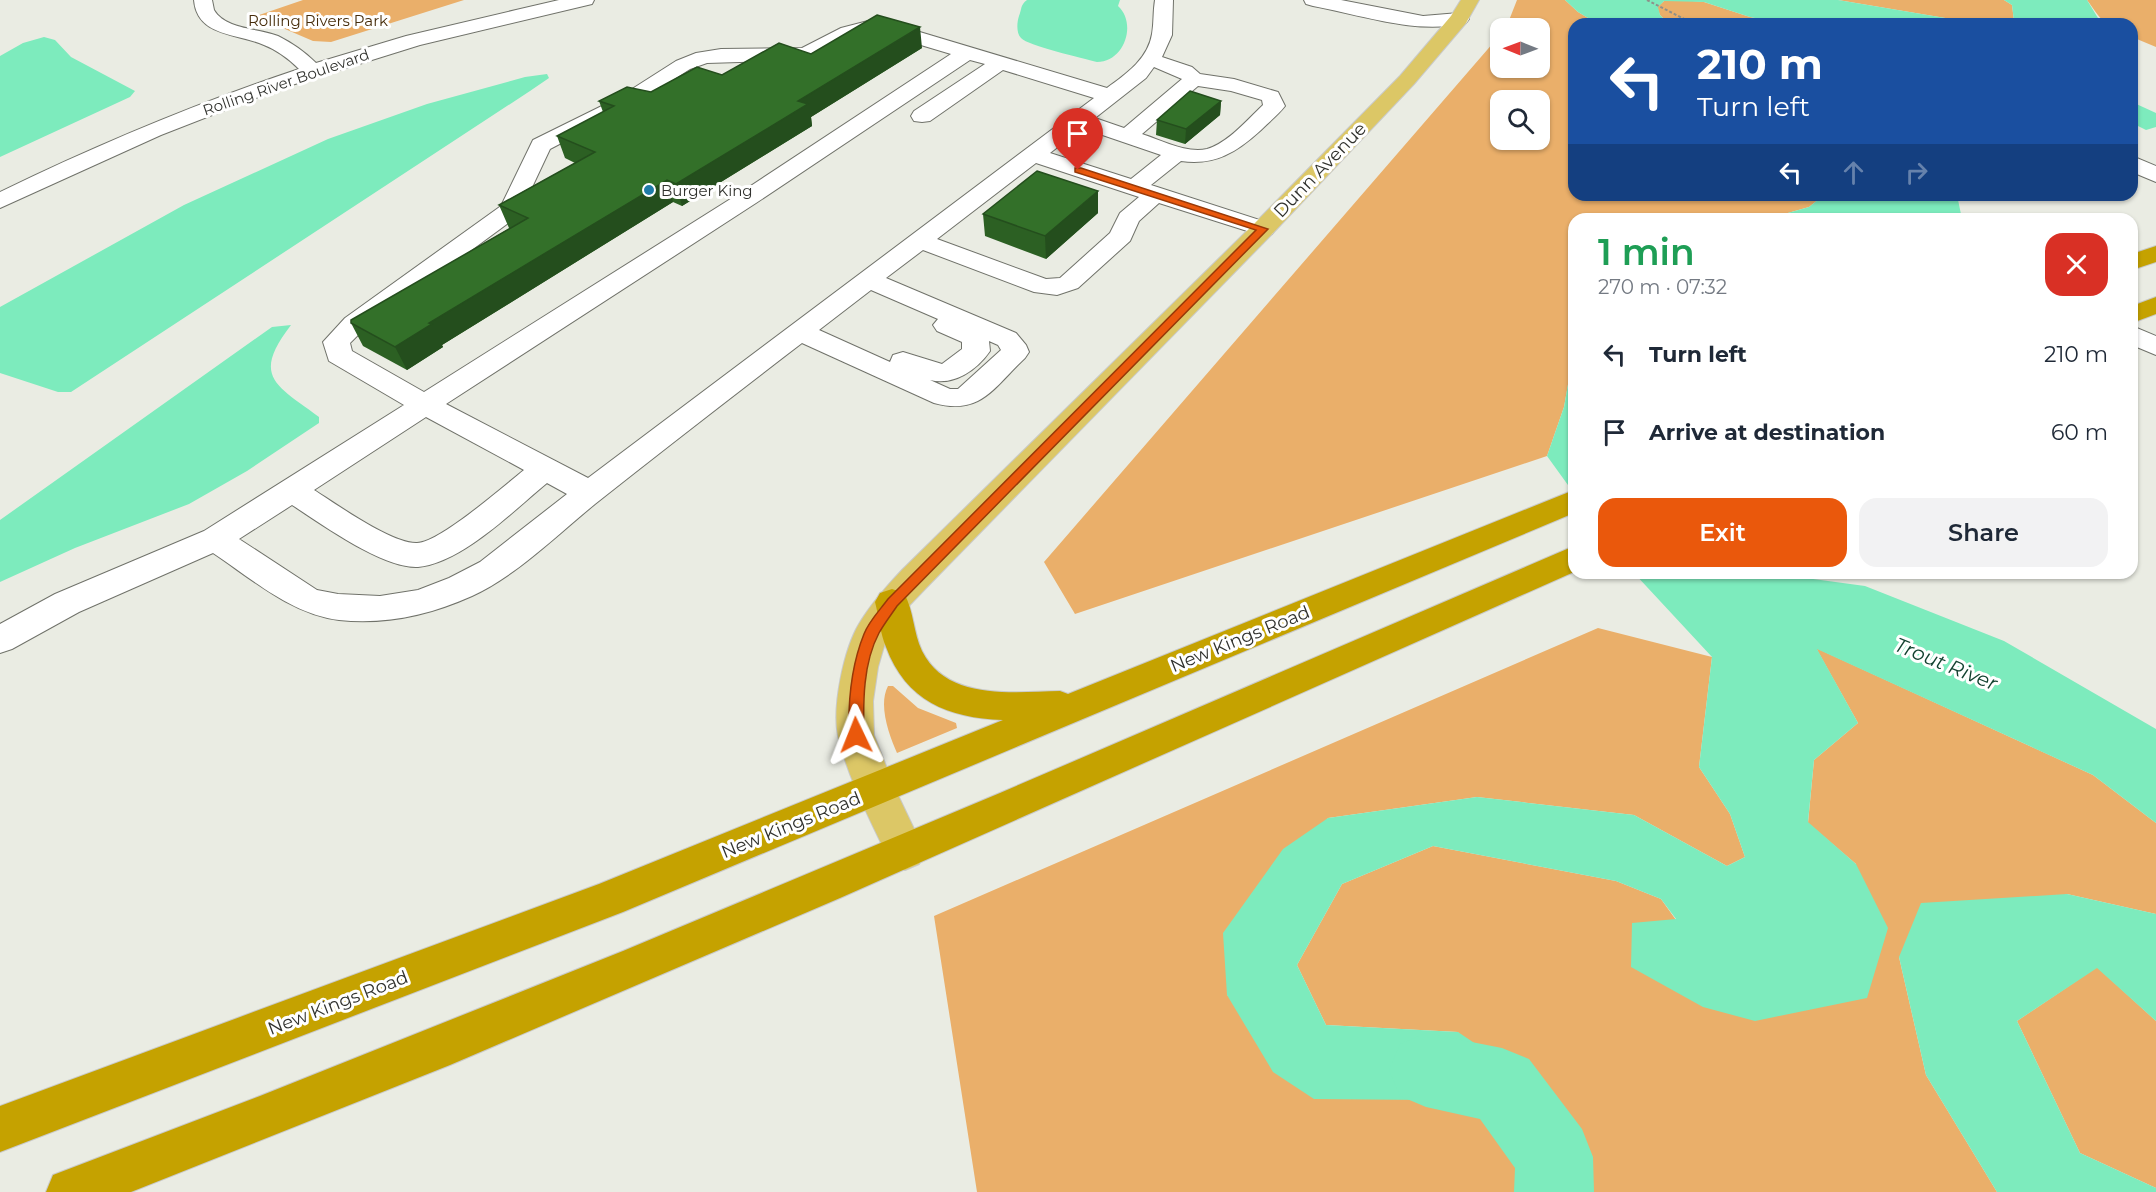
<!DOCTYPE html>
<html lang="en">
<head>
<meta charset="utf-8">
<style>
  :root { --surface:#fff; --page:#f2f2f3; --text:#1f2937; --muted:#747a83; --accent:#ea580c }
  body { margin:0; font-family:Montserrat,sans-serif; background:var(--page); color:var(--text); height:100vh; display:flex; flex-direction:column; font-size:22px; white-space:nowrap }
  * { box-sizing:border-box; margin:0 }
  p { font-size:20px; color:var(--muted) }
  .icon { flex:none; width:33px; height:33px; fill:none; stroke:currentColor; stroke-width:2; stroke-linecap:round; stroke-linejoin:round }
  .map { position:relative; flex:1; overflow:hidden }
  .drawer { position:absolute; left:1568px; top:213px; width:570px; height:366px; display:flex; flex-direction:column; background:var(--surface); border-radius:18px; box-shadow:0 2px 4px #0004 }
  .drawer>* { flex:none }
  .top-card { position:absolute; left:1568px; top:18px; width:570px; height:183px; border-radius:18px; box-shadow:0 2px 4px #0004; background:#1a4fa0; color:#fff; overflow:hidden }
  .needle { width:39px; rotate:271deg }
  .fabs { position:absolute; left:1490px; top:18px; display:grid; gap:12px }
  .fabs a { display:grid; place-items:center; width:60px; height:60px; border-radius:12px; background:var(--surface); box-shadow:0 2px 4px #0004; font-size:30px }
  .pin { position:absolute; display:grid; place-items:center; width:51px; height:51px; color:#fff; margin:-62px -26px; border-radius:50% 50% 50% 0; rotate:-45deg; box-shadow:0 0 6px #0007 }
  .pin .icon { rotate:45deg }
  .me { position:absolute; width:66px; margin:-33px; rotate:358deg; stroke-linejoin:round; filter:drop-shadow(0 0 4px #0008) }
  .turn { display:flex; align-items:center; gap:21px; height:126px; padding:0 30px; font-size:27px }
  .turn .icon { width:78px; height:78px; stroke-width:2.5 }
  .turn b { display:block; font-size:42px; line-height:51px }
  .lanes { display:flex; align-items:center; height:57px; padding:0 30px; background:#0003; justify-content:center; gap:30px; direction:ltr }
  .lanes .off { opacity:.35 }
  .round { display:grid; place-items:center; flex:none; width:63px; height:63px; border-radius:18px; background:var(--page) }
  .headline { display:flex; align-items:center; justify-content:space-between; height:102px; padding:0 30px }
  h1 { font-size:36px; font-weight:600; line-height:45px; color:#1e9e55 }
  .primary-button { display:flex; gap:12px; margin-top:auto; padding:12px 30px }
  .primary-button a { flex:1; height:69px; border-radius:18px; background:var(--accent); color:#fff; font-size:24px; font-weight:600; line-height:69px; text-align:center }
  .primary-button a+a { background:var(--page); color:var(--text) }
  ul { padding:0; list-style:none }
  li { display:flex; align-items:center; gap:18px; height:78px; padding:0 30px }
  li div { flex:1 }
  li b { display:block; font-size:22px }
  li em { font-style:normal }
  .map>svg:first-child { display:block }
  .green { fill:#eaaf6a; fill-rule:evenodd }
  .water { fill:#7debbd }
  .lines { fill:none; stroke-linecap:round; stroke-linejoin:round }
  .river { fill:#7debbd; fill-rule:evenodd }
  .minor-casing { stroke:#70726a; stroke-width:2 }
  .major-casing { stroke:#c9cac9; stroke-width:2 }
  .highway-casing { stroke:#c9cac9; stroke-width:2 }
  .path { stroke:#8f908a; stroke-width:2; stroke-dasharray:3 2; stroke-linecap:butt }
  .minor { fill:#fff; fill-rule:evenodd }
  .major { fill:#dcc766; fill-rule:evenodd }
  .highway { fill:#c5a200; fill-rule:evenodd }
  .wall { fill:#2c6023 }
  .shaded-wall { fill:#244e1d }
  .building { fill:#337029; stroke:#244e1d; stroke-width:1.5 }
  .route { fill:#ea580c; stroke:#983908; stroke-width:1.5 }
  .poi-dot { fill:#1f7ba8; stroke:#fff; stroke-width:2 }
  .labels { text-anchor:middle; dominant-baseline:central; stroke-width:6; stroke-linejoin:round; paint-order:stroke }
  .far-park-label { font-size:15px; fill:#462c0a; stroke:#fff }
  .far-street-label { font-size:15px; fill:#31322e; stroke:#fff }
  .far-poi-label { font-size:15px; fill:#31322e; stroke:#fff; text-anchor:start }
  .street-label { font-size:18px; fill:#31322e; stroke:#fff }
  .water-label { font-size:20px; font-style:italic; fill:#124230; stroke:#fff }
</style>
</head>
<body>
<div class="map">
<svg width="2156" height="1192" viewBox="0 0 2156 1192">
  <rect width="100%" height="100%" fill="#eaece3"/>
  <!-- green -->
  <path class="green" d="M303 0H464L331 42 313 41 285 29 247 19Z
    M1517 0H1565L1578 12 1598 24H1574V195H1824L1809 207 1766 219H1574L1573 356 1564 407 1547 456 1075 614 1044 562 1500 35V68H1539V28H1506ZM1500 100H1539V140H1500Z
    M1681 0 1704 2 1750 17 1783 24H1669L1660 15 1657 7 1664 1Z
    M1838 0H2004L2012 5 2014 21 1981 24Z
    M2087 0H2156V47L2132 37V24C2100 24 2105 24 2087 0Z
    M1598 628 1712 657 1699 767 1730 814 1745 857 1727 866 1634 815 1477 797 1328 818 1227 995 1426 1100 1483 1106 1458 1032 1326 1025 1297 965 1342 884 1433 846 1616 881 1661 899 1676 920 1631 967 1856 864 1808 823 1814 760 1858 723 1816 648 2093 775 2156 823V914L2067 894 1899 957 1926 1075 1997 1192H977L934 916Z
    M888 686H893L918 708 956 723 957 728 897 753C889 735 878 705 888 686Z
    M2097 967 2156 1021V1188L2080 1153 2017 1021Z"/>
  <!-- water -->
  <path class="water" d="M1027 0H1120L1118 6C1137 23 1125 62 1097 62 1083 58 1028 46 1021 38 1016 33 1017 22 1019 16 1022 9 1020 5 1027 0Z
    M1565 0H1838L1981 24H1783L1750 17 1704 2 1664 1 1658 7 1660 15 1669 24H1598L1578 12Z
    M2004 0H2087L2098 18 2107 24H1982L2014 21 2012 5Z
    M44 37 55 40 71 57 135 91 130 97 0 157V56L23 43Z
    M547 74 549 78 530 91 71 392H58L0 373V307L184 205 328 139 427 104 525 77Z
    M2132 102 2156 113V127L2146 130 2132 123Z
    M1824 195H1957L1962 219H1766L1809 207Z
    M291 325C251 377 276 385 319 417V423L247 471 189 504 75 548 0 582V520L272 327Z
    M1573 356V492L1547 456 1564 407Z
    M1634 573H1769L1865 586 2004 641 2156 729V823L2093 775 1817 649 1858 723 1814 760 1808 822 1856 864 1888 928 1867 998 1755 1021 1703 1007 1631 967 1632 923 1676 919 1661 899 1616 881 1433 846 1342 884 1297 965 1326 1025 1458 1032 1513 1069 1483 1106 1426 1100 1314 1099 1273 1072 1227 995 1223 933 1283 849 1328 818 1477 797 1634 815 1727 866 1745 857 1730 814 1699 767 1712 657Z
    M2067 894 2156 914V1021L2097 968 2017 1021 2080 1153 2156 1188V1192H1997L1926 1075 1899 957 1921 903Z"/>
  <g class="lines">
    <!-- river -->
    <path class="river" d="M1426 1033 1502 1048 1529 1059 1582 1129 1593 1157 1594 1192H1514L1515 1168 1480 1119 1426 1107 1400 1096 1389 1070 1400 1044Z"/>
    <defs>
      <path id="minor" d="M194 0H212L214 10C226 30 258 28 278 36 292 43 305 52 316 63L406 36 516 10 559 0H594L592 4 420 45 279 89 161 135 0 208V192C97 145 197 103 299 69 289 59 277 50 264 45 237 33 197 37 194 0Z
        M1155 0H1173L1172 35 1162 57 1192 67 1200 74 1234 79 1278 92 1285 106C1278 115 1269 122 1261 130 1237 152 1215 166 1181 161L1151 185 1272 224 1275 229 1272 234 1263 236 1159 203 1139 221 1130 241 1078 288 1057 295 1034 292 923 250 886 278 1016 333 1026 345 1029 352 1025 358C994 387 981 416 934 403L802 343C733 396 663 450 595 504 557 535 516 576 472 596 430 615 385 625 339 620 291 614 252 579 213 553L79 612 12 649 0 653V624L55 594 204 531 404 405 329 361 323 342 345 318 501 206 533 140 618 98 676 61 696 53 721 49 802 48 841 28 868 21 893 24 1107 88C1126 74 1148 59 1152 34 1154 23 1153 11 1155 0ZM868 33 884 34 951 54 740 193 424 392 352 351 350 343 363 330 519 215 550 149 632 106 690 69 707 63 806 60 855 36ZM970 60 985 64 914 111 911 116 914 121 922 122 930 121 1003 70 1094 98 588 478 446 404 756 203ZM1154 67 1182 79 1124 128 1095 118 1146 78ZM1198 86 1231 91 1262 100 1263 105C1248 119 1228 143 1207 149 1187 154 1161 140 1142 134ZM1082 128 1161 155 1131 179 1050 153ZM1036 163 1139 197 1120 213 1110 233 1060 278 1046 279 937 239ZM871 290 938 319 933 325 937 331 962 342V349L942 364 903 352 893 355 890 362 819 330ZM989 341 998 345 1001 350 958 389H950L930 380C954 386 977 370 990 351ZM426 417 524 470C504 486 439 543 417 543 392 544 336 504 314 490ZM547 483 567 494 480 562 449 578 418 590 380 596 338 594 317 590 239 539 292 505C320 523 383 569 418 567 462 563 514 510 547 483Z
        M1304 0H1341L1423 16 1459 13 1466 15 1469 19 1466 23C1416 35 1362 15 1313 6L1306 4Z
        M2132 156 2156 166V182L2132 172Z
        M2132 326 2156 336V355L2132 345Z"/>
      <path id="major" d="M1461 0H1479L1466 23 1414 84 1272 234 926 588 904 611 887 636 878 667 873 701 874 735 895 789 925 852 919 864 905 870 891 864C873 825 848 779 838 736 832 707 844 649 859 624 871 604 886 587 902 570L1254 224 1400 76 1451 16Z"/>
      <path id="highway" d="M2156 246V262L2132 270V254Z
        M2156 297V314L2132 323V306Z
        M1574 490V513L623 912 0 1152V1106L599 884 1003 720C948 718 906 701 886 647 880 633 879 617 875 602L880 593 892 589 904 593C914 611 913 632 922 651 947 701 1013 692 1060 691L1068 694Z
        M1574 546V572L840 898 450 1065 131 1192H46L53 1175 260 1096 623 951 1000 793Z"/>
    </defs>
    <!-- minor casing -->
    <use href="#minor" class="minor-casing"/>
    <!-- major casing -->
    <use href="#major" class="major-casing"/>
    <!-- highway casing -->
    <use href="#highway" class="highway-casing"/>
    <!-- path -->
    <path class="path" d="M1647 0 1690 22 1744 20 1757 24"/>
    <!-- minor -->
    <use href="#minor" class="minor"/>
    <!-- major -->
    <use href="#major" class="major"/>
    <!-- highway -->
    <use href="#highway" class="highway"/>
  </g>
  <!-- wall -->
  <path class="wall" d="M922 48 811 117 812 126 682 206 673 202 442 345 443 347 407 370 363 346 351 323 510 228H509L499 205 575 163 565 158 557 136 603 112 599 101 651 92 811 54Z
    M1221 101 1220 115 1185 144 1156 135 1157 120Z
    M1098 213 1046 259 985 236 983 214Z"/>
  <!-- shaded-wall -->
  <path class="shaded-wall" d="M920 27 922 48 811 117 812 126 682 206 676 184 798 101Z
    M1221 101 1220 115 1185 144 1186 129Z
    M667 180 673 202 442 345 443 347 407 370 395 347 429 323Z
    M1098 191V213L1046 259 1045 236Z"/>
  <!-- building -->
  <path class="building" d="M877 15 920 27 798 101 808 104 676 184 667 180 429 323 432 324 395 347 351 323V320L528 218 499 205 595 152 557 136 614 106 599 101 627 87 651 92 697 67 722 75 779 43 811 54Z
    M1190 91 1221 101 1186 129 1157 120Z
    M1037 171 1098 191 1045 236 983 214Z"/>
  <!-- route -->
  <path class="route" d="M1075 168H1081L1268 229 897 606C891 615 884 624 879 633 863 663 863 702 864 735L862 739 856 741 851 739 849 735C848 700 851 666 864 634 869 621 880 610 888 599L1256 230 1075 172Z"/>
  <!-- markers -->
  <circle class="poi-dot" cx="649" cy="190" r="6"/>
  <g class="labels">
    <!-- far-park labels -->
    <g class="far-park-label">
      <text x="318" y="20">Rolling Rivers Park</text>
    </g>
    <!-- far-street labels -->
    <g class="far-street-label">
      <text transform="translate(286 82) rotate(-19)">Rolling River Boulevard</text>
    </g>
    <!-- far-poi labels -->
    <g class="far-poi-label">
      <text x="661" y="190">Burger King</text>
    </g>
    <!-- street labels -->
    <g class="street-label">
      <text transform="translate(1320 170) rotate(-46)">Dunn Avenue</text>
      <text transform="translate(1240 639) rotate(-22)">New Kings Road</text>
      <text transform="translate(791 825) rotate(-22)">New Kings Road</text>
      <text transform="translate(338 1003) rotate(-21)">New Kings Road</text>
    </g>
    <!-- water labels -->
    <g class="water-label">
      <text transform="translate(1946 664) rotate(22)">Trout River</text>
    </g>
  </g>
</svg>
<div class="fabs">
<a><svg class="needle" viewBox="-14 -14 28 28"><path d="M0-13l5 13h-10z" fill="#e53935"/><path d="M0 13l5-13h-10z" fill="#747a83"/></svg></a>
<a><svg class="icon" aria-label="search" viewBox="0 0 24 24"><circle cx="10" cy="10" r="6"/><path d="M15 15l6 6"/></svg></a>
</div>
<div class="pin" style="left:1078px;top:170px;background:#d93025"><svg class="icon" aria-label="arrive" viewBox="0 0 24 24"><path d="M6 21V4h12l-3 4 3 4H6"/></svg></div>
<svg class="me" style="left:856px;top:735px" viewBox="-20 -20 40 40"><path d="M0-17L14 15 0 8-14 15z" fill="#ea580c" stroke="#fff" stroke-width="4"/></svg>
<div class="top-card">
<div class="turn"><svg class="icon" aria-label="left" viewBox="0 0 24 24"><path d="M17 20v-9H6M10 6l-5 5 5 5"/></svg><div><b>210 m</b>Turn left</div></div>
<div class="lanes"><svg class="icon" aria-label="left" viewBox="0 0 24 24"><path d="M17 20v-9H6M10 6l-5 5 5 5"/></svg><svg class="icon off" aria-label="ahead" viewBox="0 0 24 24"><path d="M12 20V5M6 11l6-6 6 6"/></svg><svg class="icon off" aria-label="right" viewBox="0 0 24 24"><path d="M7 20v-9h11M14 6l5 5-5 5"/></svg></div>
</div>
<section class="drawer">
<div class="headline"><div><h1>1 min</h1><p>270 m · 07:32</p></div><a class="round" style="background:#d93025;color:#fff"><svg class="icon" aria-label="close" viewBox="0 0 24 24"><path d="M6 6l12 12M18 6L6 18"/></svg></a></div>
<ul>
<li><svg class="icon" aria-label="left" viewBox="0 0 24 24"><path d="M17 20v-9H6M10 6l-5 5 5 5"/></svg><div><b>Turn left</b></div><em>210 m</em></li>
<li><svg class="icon" aria-label="arrive" viewBox="0 0 24 24"><path d="M6 21V4h12l-3 4 3 4H6"/></svg><div><b>Arrive at destination</b></div><em>60 m</em></li>
</ul>
<div class="primary-button"><a>Exit</a><a>Share</a></div>
</section>
</div>
</body>
</html>
